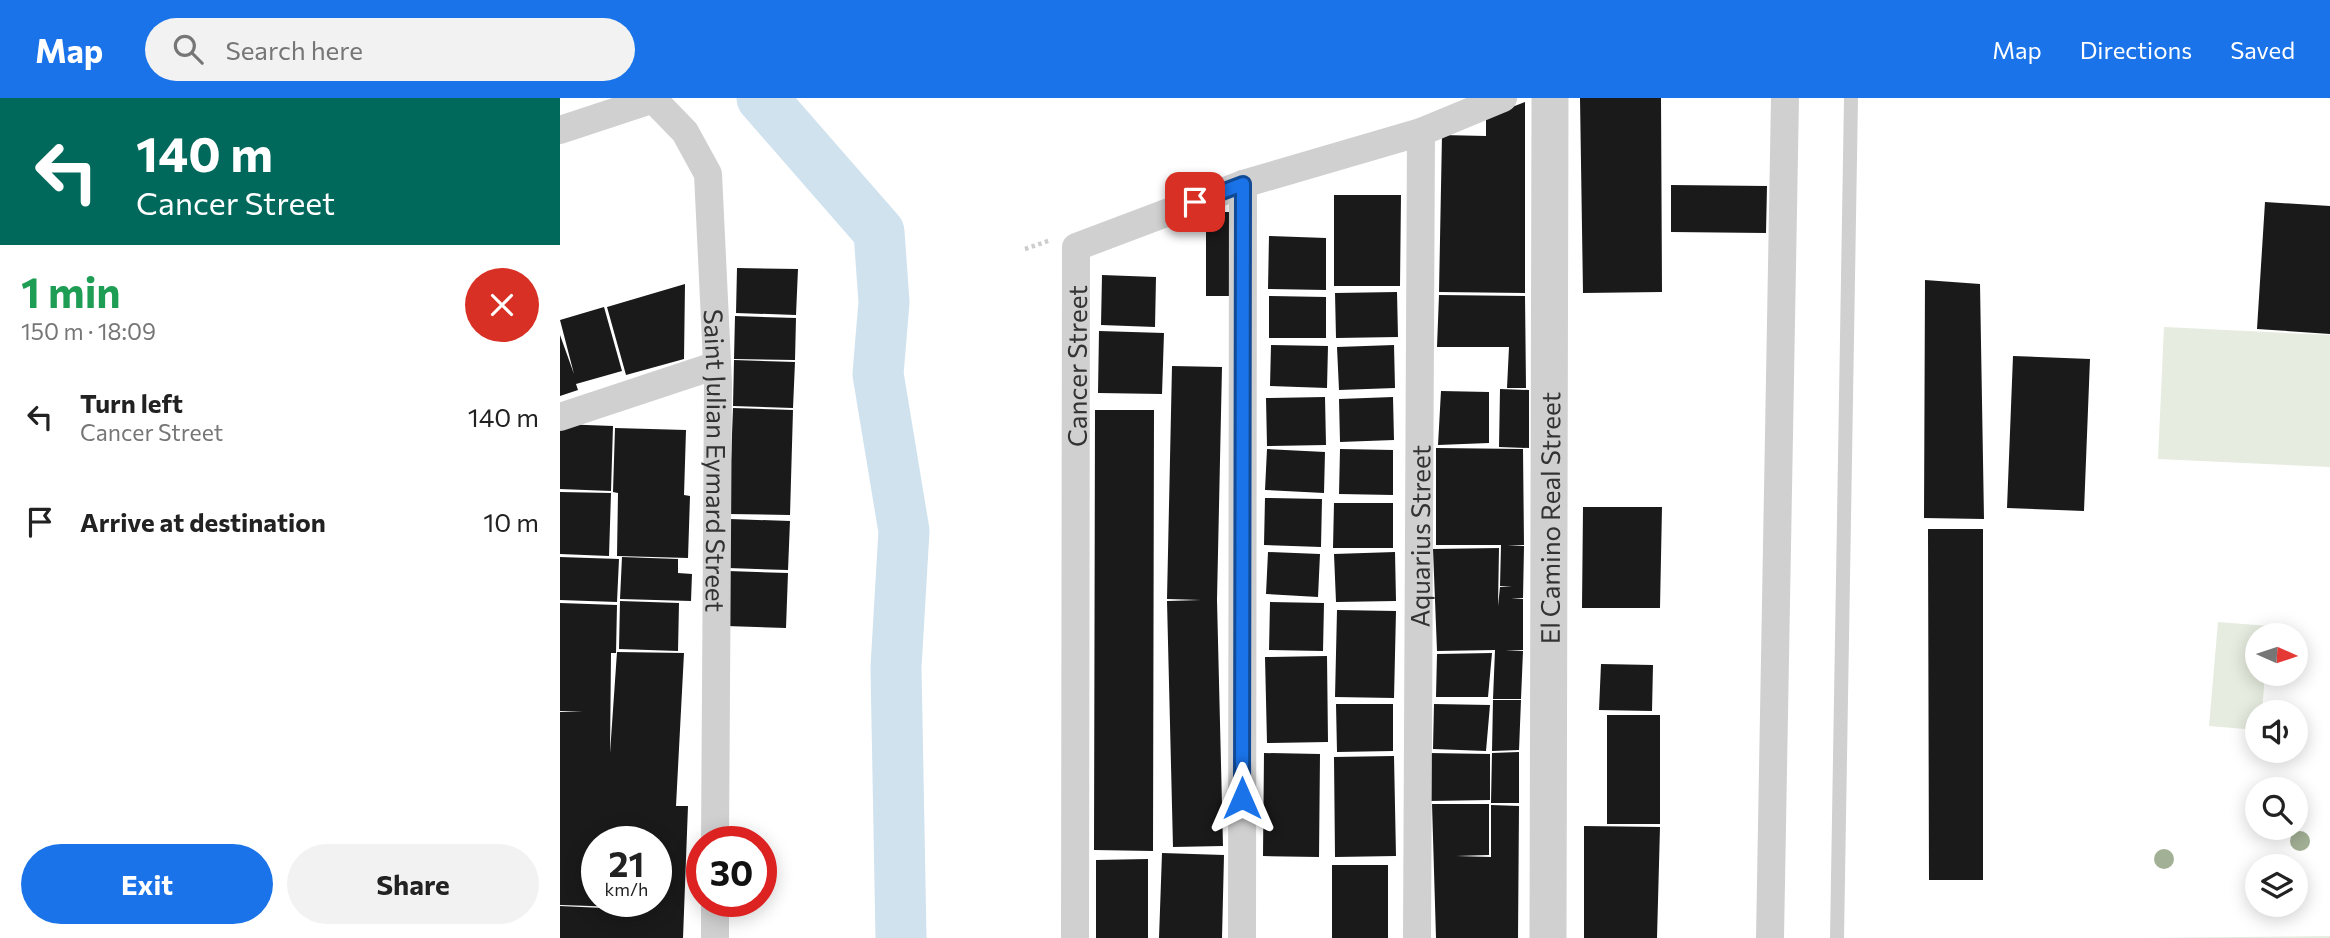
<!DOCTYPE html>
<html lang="en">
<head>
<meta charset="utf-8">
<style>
  :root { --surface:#fff; --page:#f2f2f2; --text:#222; --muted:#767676; --accent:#1a73e8 }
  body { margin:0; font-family:Commissioner,sans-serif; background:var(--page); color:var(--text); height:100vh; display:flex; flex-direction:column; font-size:26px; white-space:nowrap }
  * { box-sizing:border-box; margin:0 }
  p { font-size:23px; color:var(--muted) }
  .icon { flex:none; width:38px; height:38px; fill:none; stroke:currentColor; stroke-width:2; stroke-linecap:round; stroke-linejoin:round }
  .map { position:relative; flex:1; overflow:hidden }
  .panel { display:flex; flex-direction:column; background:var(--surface); width:560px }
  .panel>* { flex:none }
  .top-card { background:#00695c; color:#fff; overflow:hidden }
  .needle { width:46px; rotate:93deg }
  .fabs { position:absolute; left:1685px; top:525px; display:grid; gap:14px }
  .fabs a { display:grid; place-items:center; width:63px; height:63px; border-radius:50%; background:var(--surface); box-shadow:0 4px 18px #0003; font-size:35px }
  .speed { position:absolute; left:21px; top:728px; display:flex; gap:14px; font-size:35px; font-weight:700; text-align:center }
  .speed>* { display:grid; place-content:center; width:91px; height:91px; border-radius:50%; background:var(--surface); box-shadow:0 4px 18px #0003; line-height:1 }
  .speed small { font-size:18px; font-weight:400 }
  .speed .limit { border:10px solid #d22; background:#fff; color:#111 }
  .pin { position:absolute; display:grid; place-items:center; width:60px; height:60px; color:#fff; margin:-30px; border-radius:14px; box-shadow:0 4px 10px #0006 }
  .me { position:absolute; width:77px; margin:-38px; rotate:0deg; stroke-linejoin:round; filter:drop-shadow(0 0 5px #0008) }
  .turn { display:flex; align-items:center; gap:24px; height:147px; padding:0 21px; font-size:32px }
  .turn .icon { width:91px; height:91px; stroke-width:2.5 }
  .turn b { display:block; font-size:49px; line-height:60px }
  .round { display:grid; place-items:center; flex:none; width:74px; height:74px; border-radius:37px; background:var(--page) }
  .headline { display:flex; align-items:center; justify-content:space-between; height:119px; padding:0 21px }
  h1 { font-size:42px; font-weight:700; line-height:52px; color:#1e9e55 }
  .cta { display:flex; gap:14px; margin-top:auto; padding:14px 21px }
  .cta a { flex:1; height:80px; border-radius:42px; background:var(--accent); color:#fff; font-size:28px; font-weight:700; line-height:80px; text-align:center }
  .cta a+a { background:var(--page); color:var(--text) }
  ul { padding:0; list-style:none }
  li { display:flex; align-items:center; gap:21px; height:105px; padding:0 21px }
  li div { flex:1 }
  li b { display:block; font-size:26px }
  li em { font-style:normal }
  header { display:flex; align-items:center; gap:42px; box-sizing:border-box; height:98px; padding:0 35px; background:var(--accent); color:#fff }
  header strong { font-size:33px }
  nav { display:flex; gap:38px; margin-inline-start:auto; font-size:24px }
  .search { width:490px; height:63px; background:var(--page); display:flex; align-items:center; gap:18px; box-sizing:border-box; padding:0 24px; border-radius:38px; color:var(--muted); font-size:26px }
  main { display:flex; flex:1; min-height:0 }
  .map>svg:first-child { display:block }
  .green { fill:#e6ecdf }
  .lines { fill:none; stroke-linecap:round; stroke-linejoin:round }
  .river { stroke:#cfe2ee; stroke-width:51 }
  .building { fill:#1a1a1a }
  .path { stroke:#cdcdcd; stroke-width:4.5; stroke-dasharray:3.5 3.5; stroke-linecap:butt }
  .service { stroke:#d0d0d0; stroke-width:14 }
  .minor { stroke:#d0d0d0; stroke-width:28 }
  .tertiary { stroke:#d0d0d0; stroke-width:37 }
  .tree { fill:#a2b095 }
  .route-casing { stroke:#114b97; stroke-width:18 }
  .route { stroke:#1a73e8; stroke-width:12 }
  .labels { text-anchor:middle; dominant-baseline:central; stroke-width:7; stroke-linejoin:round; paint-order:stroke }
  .street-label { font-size:26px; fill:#333; stroke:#fff }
</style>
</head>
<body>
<header>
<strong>Map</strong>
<div class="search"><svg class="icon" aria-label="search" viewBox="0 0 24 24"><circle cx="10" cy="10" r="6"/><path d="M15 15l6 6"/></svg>Search here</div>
<nav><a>Map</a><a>Directions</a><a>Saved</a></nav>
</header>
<main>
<section class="panel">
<div class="top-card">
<div class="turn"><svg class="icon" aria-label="left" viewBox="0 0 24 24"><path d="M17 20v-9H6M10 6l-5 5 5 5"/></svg><div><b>140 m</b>Cancer Street</div></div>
</div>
<div class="headline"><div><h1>1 min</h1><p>150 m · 18:09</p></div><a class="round" style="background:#d93025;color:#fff"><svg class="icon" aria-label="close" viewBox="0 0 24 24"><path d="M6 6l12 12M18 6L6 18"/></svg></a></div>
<ul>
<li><svg class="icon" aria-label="left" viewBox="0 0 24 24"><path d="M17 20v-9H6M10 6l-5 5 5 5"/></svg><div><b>Turn left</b><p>Cancer Street</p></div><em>140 m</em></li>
<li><svg class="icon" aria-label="arrive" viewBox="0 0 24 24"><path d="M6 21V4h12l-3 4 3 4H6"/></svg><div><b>Arrive at destination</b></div><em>10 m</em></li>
</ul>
<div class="cta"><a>Exit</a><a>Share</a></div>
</section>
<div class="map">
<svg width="1770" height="840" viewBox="0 0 1770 840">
  <rect width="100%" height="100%" fill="#fff"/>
  <!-- green -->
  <path class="green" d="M1604 229 1770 237V369L1598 361Z
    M1658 524 1709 528 1708 537H1698V576H1705L1702 614H1698L1697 632 1649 628Z
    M1770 838V840H1582Z"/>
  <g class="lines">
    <!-- river -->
    <path class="river" d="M202 0 319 134 324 204 318 276 344 433 336 569 341 840"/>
  </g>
  <!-- building -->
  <path class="building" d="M1020 0H1101L1102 194 1023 195Z
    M965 4V195L879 194 882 37 926 38V19Z
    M1111 87 1207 88 1206 135 1111 134Z
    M774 97H841L840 188H774Z
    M1705 104 1770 108V236L1697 231Z
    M646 114H670V198H646Z
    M709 138 766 140V192L708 191Z
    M177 170 238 171 236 217 176 215Z
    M542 177 596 179 595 229 541 227Z
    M1365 182 1420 186 1424 421 1364 420Z
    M125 186 124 261 66 277 47 209Z
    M837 194 838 239 776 240 775 195Z
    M879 197 965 198 966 290H947L949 249H877Z
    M709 198 766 199V240H709Z
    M44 209 62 273 16 286 18 292 0 298V237L14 276 0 222Z
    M175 218 236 220 235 262 174 261Z
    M539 233 604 235 602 296 538 295Z
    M711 247 768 248 767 290 710 288Z
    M834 247 835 290 779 292 777 249Z
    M1453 258 1530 261 1524 413 1447 410Z
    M174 262 235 264 233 310 173 308Z
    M612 268 662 269 657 502 663 748 613 749 607 503 641 502 607 501Z
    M940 291 969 292V350L939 349Z
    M881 293 929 294V345L878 347Z
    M765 299 766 347 707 348 706 300Z
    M833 299 834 342 780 344 779 301Z
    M173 310 233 312 230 417 169 416Z
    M535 312H594L593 753 534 752Z
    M0 326 53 328 51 393 0 391Z
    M55 330 126 332 124 397 130 398 128 460 57 458 58 395 53 394Z
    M876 350 963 351 964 447 947 448H964L963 500 951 501H963V552H945L963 553 961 601H933L935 552 877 553 873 451 939 450 938 508 940 489 952 488H940L941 447H876Z
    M707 351 765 354 764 395 705 392Z
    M780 351 833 352V397L779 396Z
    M0 394 51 395 49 458 0 456Z
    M705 400 762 401 761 449 704 447Z
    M774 405H833V450H773Z
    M1023 409H1102L1100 510H1022Z
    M170 421 230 423 228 472 168 470Z
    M1368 431H1423V782H1369Z
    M708 454 760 456 758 499 706 496Z
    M835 454 836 503 776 504 774 456Z
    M0 459 59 461 57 504 0 502Z
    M62 459 118 461V475L132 476 131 503 60 501Z
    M168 473 228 475 226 530 166 528Z
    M60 503 119 505 118 553 59 551Z
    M710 504 764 505 763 553 709 552Z
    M0 505 57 507 56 555H51L50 655 57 554 124 555 116 708H128L123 840H0V808L64 811V803H96V744H37V803H62V809L0 807V614L23 613H0Z
    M777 512 836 513 834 600 775 599Z
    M932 555 928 599H876L877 556Z
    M767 558 768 644 707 645 705 559Z
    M1041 566 1093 567 1092 613 1039 612Z
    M933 602H961L959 652 932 653Z
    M776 606H833V653L777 654Z
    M874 606 930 607 926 653 873 651Z
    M1047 617H1100V726H1047Z
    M959 654V705H931L932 655Z
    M704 655 760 656 759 759 703 758Z
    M869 655 930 656V702L868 703Z
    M834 658 836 758 775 759 774 659Z
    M872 706H929V757L896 758 931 759V707L959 708 958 840H876Z
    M1024 728 1100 729 1097 840H1024Z
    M602 755 664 757 662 840H599Z
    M588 761V840H536V762Z
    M772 767H828V840H772Z"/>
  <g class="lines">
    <!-- path -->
    <path class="path" d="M465 151 491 142"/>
    <!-- service -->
    <path class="service" d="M1277 840 1291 0"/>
    <!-- minor -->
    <g class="minor">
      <path id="s1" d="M92 0 125 34 148 76 158 285 155 744"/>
      <path d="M0 32 94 1"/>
      <path d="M0 319 157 267"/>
      <path d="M155 840V803"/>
      <path id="s2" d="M515 840 516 149 683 86 861 34 943 0"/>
      <path d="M682 840 683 86"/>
      <path id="s3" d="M857 840 861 34"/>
      <path d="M1210 840 1225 0"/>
    </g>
    <!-- tertiary -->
    <path class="tertiary" id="s4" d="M988 840 990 0"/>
  </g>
  <!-- trees -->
  <g class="tree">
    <circle cx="1740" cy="743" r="10"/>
    <circle cx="1604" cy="761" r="10"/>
  </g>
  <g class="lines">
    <defs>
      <path id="route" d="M635 104 683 86 682 700"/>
    </defs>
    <!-- route casing -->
    <use href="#route" class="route-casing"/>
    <!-- route -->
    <use href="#route" class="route"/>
  </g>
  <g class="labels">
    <!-- street labels -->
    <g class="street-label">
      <text stroke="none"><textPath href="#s2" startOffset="572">Cancer Street</textPath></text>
      <text stroke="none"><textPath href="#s1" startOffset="382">Saint Julian Eymard Street</textPath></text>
      <text stroke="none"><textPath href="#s4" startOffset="420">El Camino Real Street</textPath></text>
      <text stroke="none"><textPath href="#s3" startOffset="402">Aquarius Street</textPath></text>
    </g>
  </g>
</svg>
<div class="fabs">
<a><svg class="needle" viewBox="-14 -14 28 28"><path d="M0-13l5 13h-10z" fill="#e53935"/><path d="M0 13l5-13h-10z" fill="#767676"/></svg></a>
<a><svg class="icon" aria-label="sound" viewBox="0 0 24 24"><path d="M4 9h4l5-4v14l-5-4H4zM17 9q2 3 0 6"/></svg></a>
<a><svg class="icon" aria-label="search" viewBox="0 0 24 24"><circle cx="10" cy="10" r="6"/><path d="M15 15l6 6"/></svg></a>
<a><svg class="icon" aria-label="layers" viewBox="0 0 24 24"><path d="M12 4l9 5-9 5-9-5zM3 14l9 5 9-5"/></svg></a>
</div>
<div class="speed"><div>21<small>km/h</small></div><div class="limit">30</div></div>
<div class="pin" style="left:635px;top:104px;background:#d93025"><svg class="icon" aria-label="arrive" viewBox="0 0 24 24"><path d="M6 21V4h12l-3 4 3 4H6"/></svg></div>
<svg class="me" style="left:682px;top:700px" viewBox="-20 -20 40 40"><path d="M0-17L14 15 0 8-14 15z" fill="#1a73e8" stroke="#fff" stroke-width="4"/></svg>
</div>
</main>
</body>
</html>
